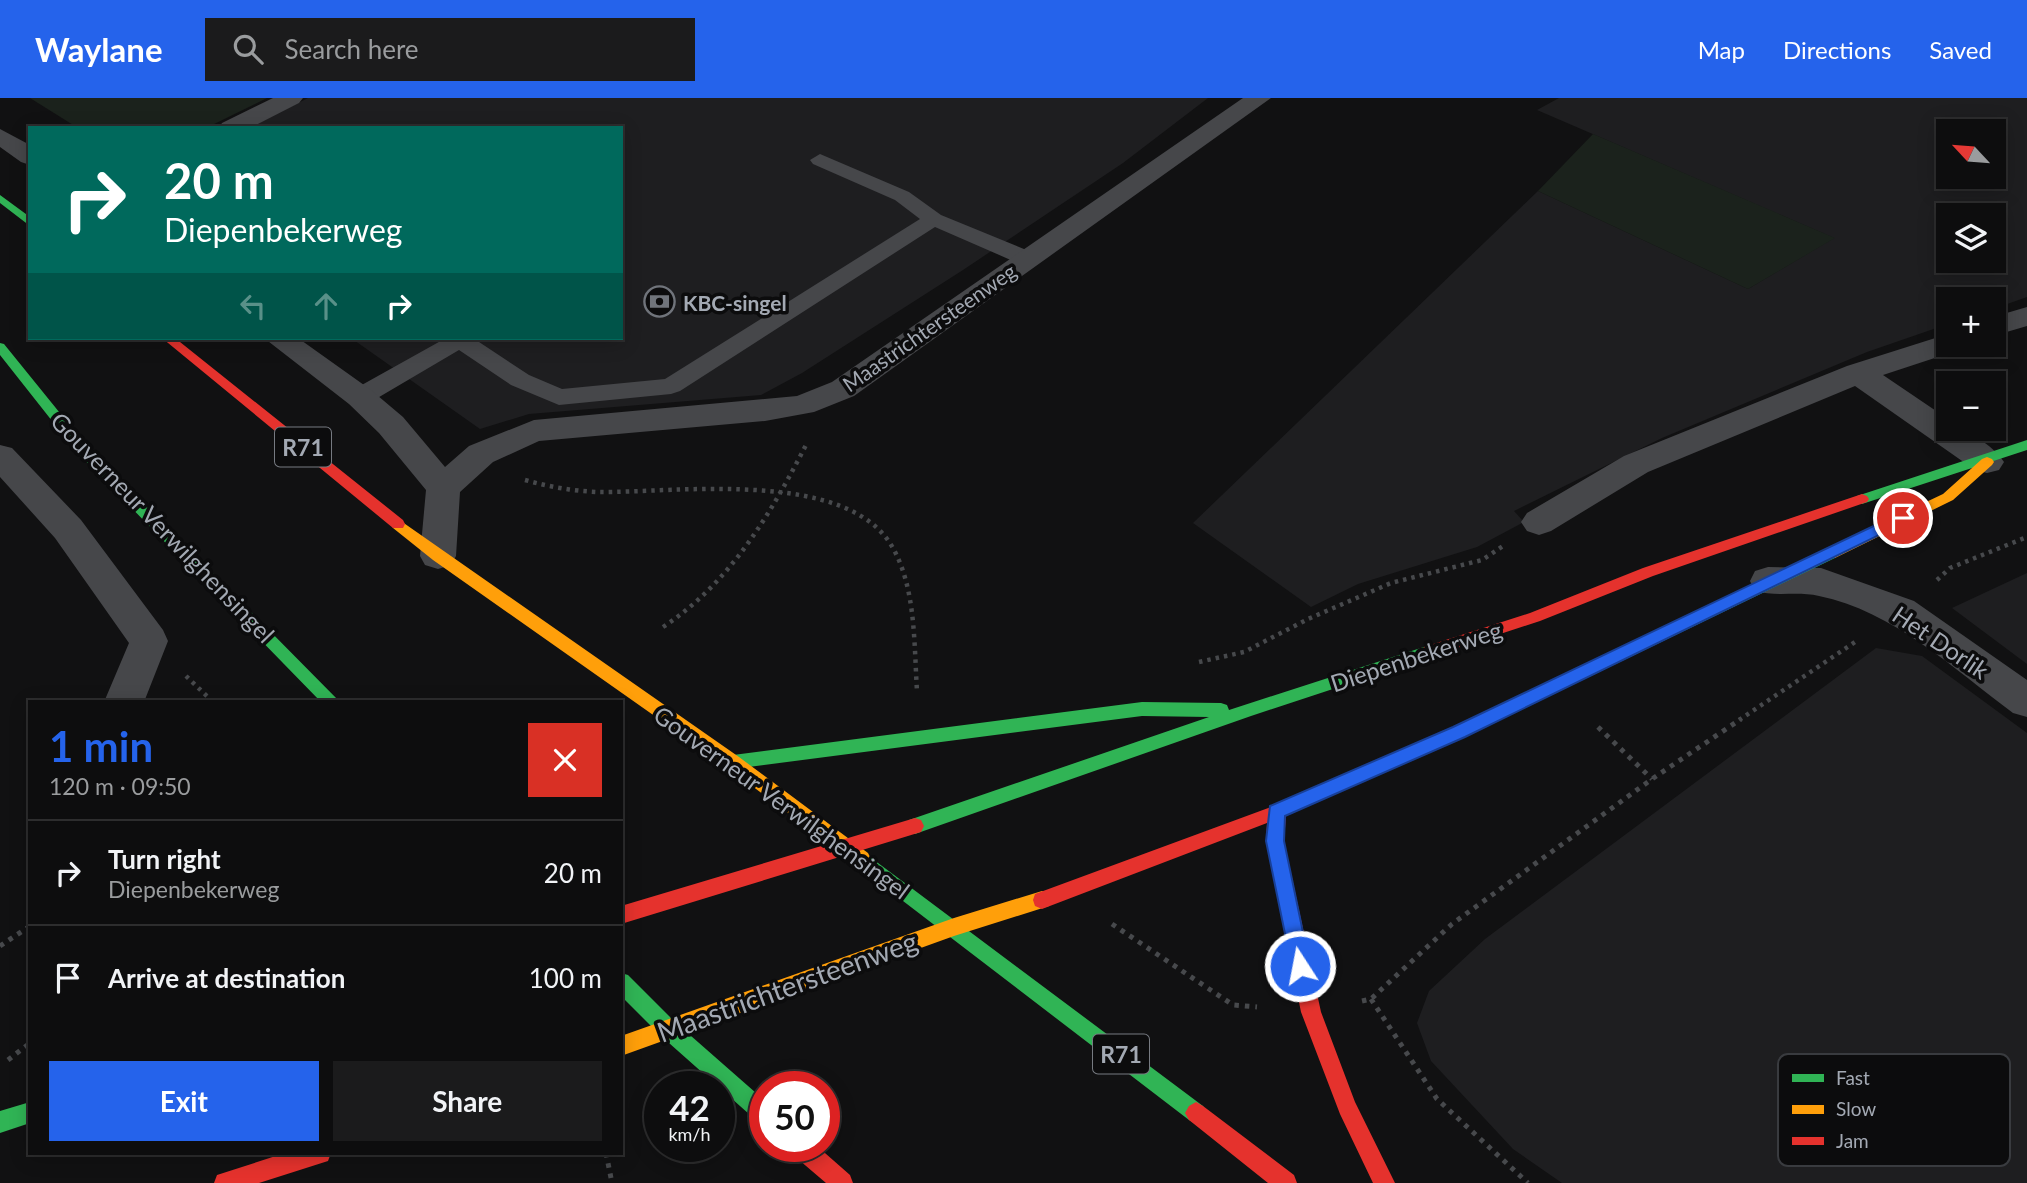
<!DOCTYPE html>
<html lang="en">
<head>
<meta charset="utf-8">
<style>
  :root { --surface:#0d0d0e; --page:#1b1b1c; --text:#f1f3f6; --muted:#9a9c9e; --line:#2d2d2e; --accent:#2563eb }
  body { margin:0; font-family:Lato,sans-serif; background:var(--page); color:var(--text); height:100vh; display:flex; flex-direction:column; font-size:26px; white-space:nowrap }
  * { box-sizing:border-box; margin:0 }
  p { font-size:23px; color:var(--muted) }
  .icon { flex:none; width:38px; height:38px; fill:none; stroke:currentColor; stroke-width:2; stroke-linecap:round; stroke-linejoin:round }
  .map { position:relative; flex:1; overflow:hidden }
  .drawer { position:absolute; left:28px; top:602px; width:595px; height:455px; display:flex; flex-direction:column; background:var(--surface); border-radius:0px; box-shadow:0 4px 18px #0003,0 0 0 2px var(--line) }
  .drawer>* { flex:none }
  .hud { position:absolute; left:28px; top:28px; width:595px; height:214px; border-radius:0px; box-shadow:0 4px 18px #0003,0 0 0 2px var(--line); background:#00695c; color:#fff; overflow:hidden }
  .needle { width:46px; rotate:296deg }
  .controls { position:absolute; left:1936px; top:21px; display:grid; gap:14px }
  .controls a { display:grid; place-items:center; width:70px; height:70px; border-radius:0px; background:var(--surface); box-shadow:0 4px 18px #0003,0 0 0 2px var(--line); font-size:35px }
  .speed { position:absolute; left:644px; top:973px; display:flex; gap:14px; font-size:35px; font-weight:700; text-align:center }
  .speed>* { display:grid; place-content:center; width:91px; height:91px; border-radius:50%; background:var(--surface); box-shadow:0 4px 18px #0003,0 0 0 2px var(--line); line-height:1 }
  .speed small { font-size:18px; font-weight:400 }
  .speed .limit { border:10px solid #d22; background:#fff; color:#111 }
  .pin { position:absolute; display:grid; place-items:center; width:60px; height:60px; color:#fff; margin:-30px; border:4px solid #fff; border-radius:50%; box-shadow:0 2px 7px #0007 }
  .me { position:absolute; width:77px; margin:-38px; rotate:349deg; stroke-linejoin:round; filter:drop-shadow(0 0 5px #0008) }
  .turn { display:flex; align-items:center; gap:24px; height:147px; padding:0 21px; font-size:32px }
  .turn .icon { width:91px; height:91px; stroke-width:2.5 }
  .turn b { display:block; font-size:49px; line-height:60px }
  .lanes { display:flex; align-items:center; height:66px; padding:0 21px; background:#0003; justify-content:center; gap:35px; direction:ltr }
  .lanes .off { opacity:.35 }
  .round { display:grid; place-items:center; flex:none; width:74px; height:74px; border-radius:0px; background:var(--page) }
  .summary { display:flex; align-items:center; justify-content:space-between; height:119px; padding:0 21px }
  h1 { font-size:42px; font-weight:700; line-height:52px; color:var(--accent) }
  .primary-button { display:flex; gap:14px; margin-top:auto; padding:14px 21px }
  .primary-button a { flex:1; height:80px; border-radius:0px; background:var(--accent); color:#fff; font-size:28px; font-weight:700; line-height:80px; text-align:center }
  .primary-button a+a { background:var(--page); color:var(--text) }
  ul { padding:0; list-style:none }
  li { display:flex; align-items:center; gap:21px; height:105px; padding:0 21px; border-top:2px solid var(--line) }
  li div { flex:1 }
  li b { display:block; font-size:26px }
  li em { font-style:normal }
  header { display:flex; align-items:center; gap:42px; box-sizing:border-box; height:98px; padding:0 35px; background:var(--accent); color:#fff }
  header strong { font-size:33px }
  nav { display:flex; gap:38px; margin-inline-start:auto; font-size:24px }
  .search { width:490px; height:63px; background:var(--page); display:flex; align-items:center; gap:18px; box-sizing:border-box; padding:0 24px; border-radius:0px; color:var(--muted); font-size:26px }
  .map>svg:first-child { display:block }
  .built { fill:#1e1e20; fill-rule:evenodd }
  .green { fill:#1b221c }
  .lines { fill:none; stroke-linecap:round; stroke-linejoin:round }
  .path-far1 { stroke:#47494c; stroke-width:4.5; stroke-dasharray:3.5 5; stroke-linecap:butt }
  .path { stroke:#47494c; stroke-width:5; stroke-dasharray:4.5 6; stroke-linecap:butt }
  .lane { fill:#46474a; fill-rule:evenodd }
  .street { fill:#46474a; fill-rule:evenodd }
  .fast { fill:#30b455; fill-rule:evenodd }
  .slow { fill:#ff9f0a; fill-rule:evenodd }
  .jam { fill:#e5322d; fill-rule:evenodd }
  .route { fill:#2563eb; stroke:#184099; stroke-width:2 }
  .labels { text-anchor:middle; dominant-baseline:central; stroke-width:7; stroke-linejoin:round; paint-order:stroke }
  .far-poi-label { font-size:21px; font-weight:bold; fill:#a3a9b3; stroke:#0c0c0d; text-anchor:start }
  .far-street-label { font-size:21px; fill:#a3a9b3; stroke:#0c0c0d }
  .shield { fill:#0c0c0d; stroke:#767a81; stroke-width:2 }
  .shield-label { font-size:23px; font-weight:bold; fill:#a3a9b3 }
  .street-label { font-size:24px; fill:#a3a9b3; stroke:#0c0c0d }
  .near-street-label { font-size:28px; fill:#a3a9b3; stroke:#0c0c0d }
  .key { fill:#0c0c0d; stroke:#393b3f; stroke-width:2 }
  .key-label { font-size:19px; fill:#a3a9b3 }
</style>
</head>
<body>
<header>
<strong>Waylane</strong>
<div class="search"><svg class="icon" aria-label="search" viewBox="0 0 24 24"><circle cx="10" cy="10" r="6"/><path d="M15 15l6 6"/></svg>Search here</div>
<nav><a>Map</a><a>Directions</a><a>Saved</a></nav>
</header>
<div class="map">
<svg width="2027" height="1085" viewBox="0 0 2027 1085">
  <rect width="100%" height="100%" fill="#111112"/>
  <!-- built -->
  <path class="built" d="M308 0H1208L1123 65 963 172 802 275 761 297 529 316 480 331 351 240H621V30H249Z
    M1559 0H2027V199L1993 211V201H1948V226L1867 254 1662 340 1514 413 1524 424 1477 449 1358 486 1311 509 1193 425 1538 93 1748 191 1834 140 1537 12ZM1948 33H1993V79H1948ZM1948 117H1993V163H1948Z
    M2027 475V566L1952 510Z
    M1876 550 1922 558 2027 635V1085H1562L1513 1051 1431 963 1417 925 1429 893 1485 841Z"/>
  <!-- green -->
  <path class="green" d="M30 0H267L206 30H78Z
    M1593 36 1835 140 1748 191 1538 93Z"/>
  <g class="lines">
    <!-- path-far1 -->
    <path class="path-far1" d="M525 382C550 389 573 393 598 394 676 395 851 369 894 452 916 493 914 547 917 593
      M1937 482 1950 470 2027 439
      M663 529C730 485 770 417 806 347
      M1199 564 1244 554 1308 521 1391 485 1482 462 1503 448
      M186 578 213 604
      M1739 622 1858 542"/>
    <!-- path -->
    <path class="path" d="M1598 629 1652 681
      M1112 826 1233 907 1257 909
      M0 848 30 828
      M1371 901 1437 1001 1528 1085
      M1362 903 1371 901 1452 826 1652 681 1741 621
      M8 962 30 945
      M606 1055 612 1085"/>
    <!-- lane -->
    <path class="lane" d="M820 56 909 94 941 117 1036 156 1039 161 1036 166H1020L935 129 680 293 671 296 559 307 511 287 459 252 369 305H351L348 299 351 293 446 240H473L529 277 562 291 665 281 920 121 895 102 813 66 810 62Z"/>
    <!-- street -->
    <path class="street" d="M273 0H303L299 5 250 30H219L222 25Z
      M1243 0H1271L854 298 814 314 765 323 539 343 493 364 460 394 456 458 451 467 438 471 425 467 420 458 426 392 379 335 349 306 264 240H298L371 292 403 319 445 369 469 348 534 322 797 298 832 284Z
      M0 31 30 47V67L21 64 0 49Z
      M2027 209V228L1993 238V219Z
      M1948 236V247H1962L1959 252 1883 277 1948 321V331C1967 331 1993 347 2004 364L1999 372 1987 375 1975 372 1855 288 1648 374 1551 433 1539 437 1527 433 1521 424 1527 415 1624 358 1847 268Z
      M0 347 12 350 81 422 163 532 168 543 144 604H104L129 545 55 440 0 379Z
      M1768 469 1821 470 1914 503 2027 582V619L2013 615C1954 571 1893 513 1819 498 1798 493 1776 499 1755 493L1750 483 1755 473Z"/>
    <!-- fast -->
    <path class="fast" d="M0 97 30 119V128L0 105Z
      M0 245 4 246 85 346 340 604H321L75 352 0 257Z
      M2027 342V352L1862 406 1855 401 1857 398Z
      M1830 451 1837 456 1835 460 1477 633 1471 635 1465 633 1463 628 1465 623Z
      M1430 547 1436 549 1438 553 1436 557 1251 618 915 736 909 734 906 728 909 722 1209 619 1142 618 733 671 727 669 724 664 727 659 733 657 1142 604 1221 605 1227 607 1229 612Z
      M862 753 1203 1008 1207 1015 1203 1022 1196 1026 1189 1022 856 767 853 761 856 755Z
      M621 875 628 877 674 923 765 1003V1027L758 1024 660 937 621 898Z
      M30 1004V1025L0 1035V1013Z"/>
    <!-- slow -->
    <path class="slow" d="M1987 359 1992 361 1994 364 1992 367 1953 402 1835 460H1825L1823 456 1825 452 1943 396 1982 361Z
      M398 421 739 659 868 755 871 761 868 767 862 769 856 767 727 669 433 462 393 430 391 426 393 422Z
      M1042 793 1049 796 1051 802 1049 808 954 838 621 958V938L954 820Z"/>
    <!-- jam -->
    <path class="jam" d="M162 240H175L403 422 405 426 403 430H393Z
      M1862 396 1867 398 1869 401 1867 404 1653 478 1540 523 1430 559 1424 557 1422 553 1424 549 1530 515 1643 470Z
      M1471 621 1477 623 1479 628 1477 633 1286 718 1284 743 1321 914 1355 1004 1395 1085H1373L1340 1016 1301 914 1266 743 1267 725 1042 811 1035 808 1033 802 1035 796 1271 709Z
      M915 720 921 722 924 728 921 734 621 826V808Z
      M1196 1004 1203 1008 1294 1077 1297 1085H1268L1189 1022 1185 1015 1189 1008Z
      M789 1048H817L850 1077 853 1085H826L792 1056Z
      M285 1055H331L328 1063 259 1085H214L217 1077Z"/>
  </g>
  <!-- route -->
  <path class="route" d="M1903 414 1910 420 1908 423 1465 639 1285 718 1284 743 1310 868 1307 875 1300 878 1293 875 1266 743 1270 708 1453 629Z"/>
  <!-- icons -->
  <defs>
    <symbol id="bank-ring" viewBox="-11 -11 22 22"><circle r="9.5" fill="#0c0c0d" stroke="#70747b" stroke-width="1.5"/><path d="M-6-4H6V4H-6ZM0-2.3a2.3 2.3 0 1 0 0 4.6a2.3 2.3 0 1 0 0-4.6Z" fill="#70747b"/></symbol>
  </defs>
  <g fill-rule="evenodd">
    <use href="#bank-ring" x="642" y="186" width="35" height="35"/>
  </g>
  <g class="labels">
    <!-- far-poi labels -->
    <g class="far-poi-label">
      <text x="683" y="204">KBC-singel</text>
    </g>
    <!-- far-street labels -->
    <g class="far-street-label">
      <text transform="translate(929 229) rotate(-35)">Maastrichtersteenweg</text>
    </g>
    <!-- shield labels -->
    <g class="shield">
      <rect x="275" y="329.5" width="56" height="39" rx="5"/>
      <rect x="1093" y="936.5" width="56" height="39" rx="5"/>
    </g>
    <g class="shield-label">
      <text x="303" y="349">R71</text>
      <text x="1121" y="956">R71</text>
    </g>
    <!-- street labels -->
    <g class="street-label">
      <text transform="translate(163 429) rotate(46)">Gouverneur Verwilghensingel</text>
      <text transform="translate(1941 544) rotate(34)">Het Dorlik</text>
      <text transform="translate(1416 558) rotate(-18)">Diepenbekerweg</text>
      <text transform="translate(782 704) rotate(36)">Gouverneur Verwilghensingel</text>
    </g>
    <!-- near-street labels -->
    <g class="near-street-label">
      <text transform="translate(787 888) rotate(-20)">Maastrichtersteenweg</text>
    </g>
  </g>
  <!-- legend -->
  <rect x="1778" y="956" width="232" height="112" rx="10" class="key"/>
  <rect x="1792" y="976" width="32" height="8" fill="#30b455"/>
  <rect x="1792" y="1007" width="32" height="9" fill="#ff9f0a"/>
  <rect x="1792" y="1039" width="32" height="8" fill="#e5322d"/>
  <g class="key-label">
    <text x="1836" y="987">Fast</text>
    <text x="1836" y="1018">Slow</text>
    <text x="1836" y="1050">Jam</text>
  </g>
</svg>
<div class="controls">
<a><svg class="needle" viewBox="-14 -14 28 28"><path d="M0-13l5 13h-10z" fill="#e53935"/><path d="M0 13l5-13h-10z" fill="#9a9c9e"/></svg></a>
<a><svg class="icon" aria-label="layers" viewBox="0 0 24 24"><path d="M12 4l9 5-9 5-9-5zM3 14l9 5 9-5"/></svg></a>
<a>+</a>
<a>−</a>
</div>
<div class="speed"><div>42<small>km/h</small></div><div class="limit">50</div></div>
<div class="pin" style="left:1903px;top:420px;background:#d93025"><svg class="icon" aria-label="arrive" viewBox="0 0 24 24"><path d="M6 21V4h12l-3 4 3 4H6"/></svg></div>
<svg class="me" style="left:1300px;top:868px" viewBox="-20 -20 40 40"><circle r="17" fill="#2563eb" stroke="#fff" stroke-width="3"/><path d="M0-11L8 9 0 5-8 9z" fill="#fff"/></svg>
<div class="hud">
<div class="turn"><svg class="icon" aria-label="right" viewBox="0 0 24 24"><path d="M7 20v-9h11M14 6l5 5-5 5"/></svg><div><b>20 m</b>Diepenbekerweg</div></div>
<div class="lanes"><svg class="icon off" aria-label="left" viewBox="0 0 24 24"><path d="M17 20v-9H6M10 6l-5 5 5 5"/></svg><svg class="icon off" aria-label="ahead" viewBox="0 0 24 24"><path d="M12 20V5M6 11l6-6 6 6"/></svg><svg class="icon" aria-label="right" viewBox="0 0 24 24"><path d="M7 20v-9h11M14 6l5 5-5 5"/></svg></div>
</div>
<section class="drawer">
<div class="summary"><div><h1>1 min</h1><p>120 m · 09:50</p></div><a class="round" style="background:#d93025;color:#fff"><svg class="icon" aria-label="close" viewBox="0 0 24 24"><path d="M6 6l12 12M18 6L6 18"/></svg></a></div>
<ul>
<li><svg class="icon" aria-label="right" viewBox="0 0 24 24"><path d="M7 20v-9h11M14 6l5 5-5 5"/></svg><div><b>Turn right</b><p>Diepenbekerweg</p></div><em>20 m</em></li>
<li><svg class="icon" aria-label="arrive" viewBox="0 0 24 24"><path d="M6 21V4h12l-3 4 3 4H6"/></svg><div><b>Arrive at destination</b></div><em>100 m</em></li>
</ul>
<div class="primary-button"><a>Exit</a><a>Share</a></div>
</section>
</div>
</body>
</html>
